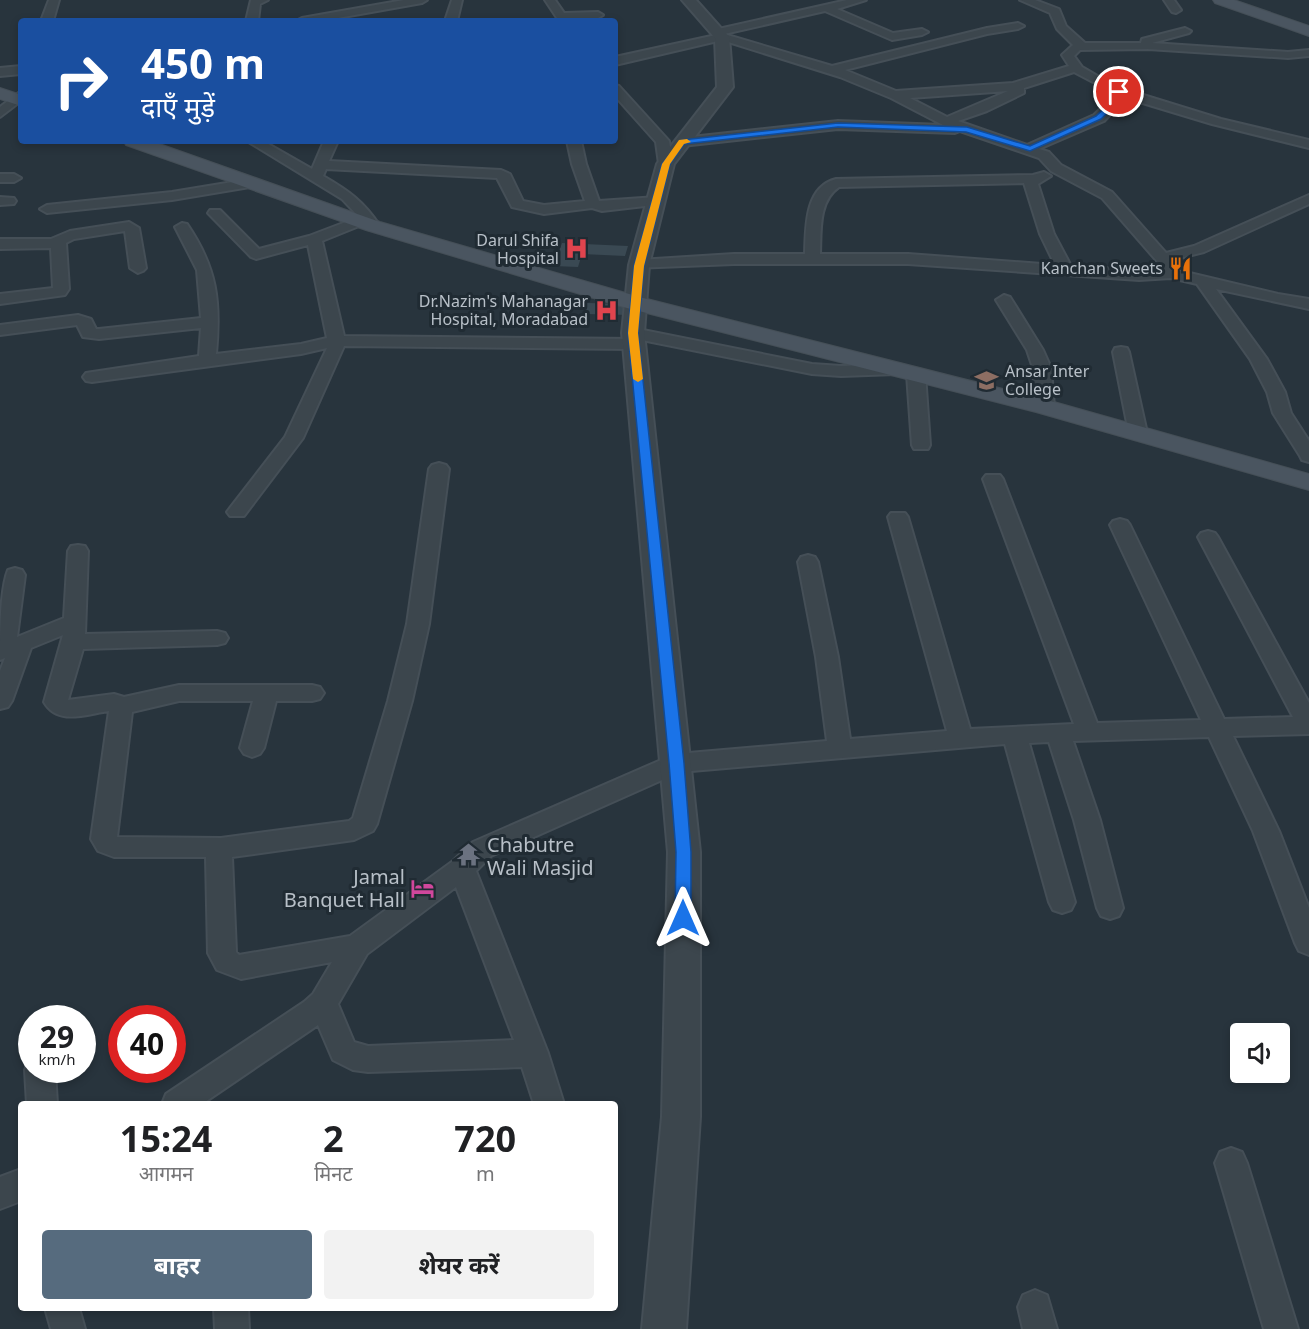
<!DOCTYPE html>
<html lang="hi">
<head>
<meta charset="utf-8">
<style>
  :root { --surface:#fff; --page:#f2f2f2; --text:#202124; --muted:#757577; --accent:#566b7e }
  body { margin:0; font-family:"Noto Sans","Noto Sans Devanagari",sans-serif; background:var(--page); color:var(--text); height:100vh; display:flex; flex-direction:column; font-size:22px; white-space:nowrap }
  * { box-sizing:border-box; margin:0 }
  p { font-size:20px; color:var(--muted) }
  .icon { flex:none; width:33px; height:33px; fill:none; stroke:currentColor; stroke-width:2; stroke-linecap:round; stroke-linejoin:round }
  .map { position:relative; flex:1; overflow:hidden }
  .side { position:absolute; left:18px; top:1101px; width:600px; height:210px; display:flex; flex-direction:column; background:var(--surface); border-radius:6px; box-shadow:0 3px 9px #0003 }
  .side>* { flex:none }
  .top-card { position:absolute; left:18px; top:18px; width:600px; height:126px; border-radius:6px; box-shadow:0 3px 9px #0003; background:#1a4fa0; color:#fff; overflow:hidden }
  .fabs { position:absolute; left:1230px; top:1023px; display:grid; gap:12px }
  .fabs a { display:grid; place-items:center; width:60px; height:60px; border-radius:6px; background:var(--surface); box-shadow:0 3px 9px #0003; font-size:30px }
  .speed { position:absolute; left:18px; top:1005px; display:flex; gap:12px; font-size:30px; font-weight:700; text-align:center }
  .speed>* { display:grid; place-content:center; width:78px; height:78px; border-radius:50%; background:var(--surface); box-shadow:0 3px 9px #0003; line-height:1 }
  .speed small { font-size:15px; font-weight:400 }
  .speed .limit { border:9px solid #d22; background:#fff; color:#111 }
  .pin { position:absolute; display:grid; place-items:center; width:51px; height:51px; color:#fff; margin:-26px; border:3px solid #fff; border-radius:50%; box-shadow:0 2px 6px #0007 }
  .me { position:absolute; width:66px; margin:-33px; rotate:0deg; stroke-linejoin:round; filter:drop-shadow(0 0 4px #0008) }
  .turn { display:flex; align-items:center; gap:21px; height:126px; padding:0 24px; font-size:27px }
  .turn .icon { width:78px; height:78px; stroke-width:2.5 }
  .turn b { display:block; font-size:42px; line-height:51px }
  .eta { display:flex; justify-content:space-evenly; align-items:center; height:102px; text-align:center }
  .eta b { font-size:36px; font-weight:700; line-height:42px }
  .primary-button { display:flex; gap:12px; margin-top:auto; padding:12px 24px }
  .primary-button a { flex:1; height:69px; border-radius:6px; background:var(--accent); color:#fff; font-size:24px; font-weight:700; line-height:69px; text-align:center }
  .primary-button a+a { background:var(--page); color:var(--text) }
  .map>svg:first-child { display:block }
  .building { fill:#3a4953 }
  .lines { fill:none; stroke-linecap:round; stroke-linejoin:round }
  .minor-casing { stroke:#454f57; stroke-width:4 }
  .tertiary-casing { stroke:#454f57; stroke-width:4 }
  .secondary-casing { stroke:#454f57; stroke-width:2 }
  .minor { fill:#3c464d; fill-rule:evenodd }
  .tertiary { fill:#3c464d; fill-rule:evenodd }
  .secondary { fill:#4a5560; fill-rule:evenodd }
  .route { fill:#1a73e8; stroke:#114b97; stroke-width:1.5 }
  .slow { fill:#f59e0b }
  .labels { text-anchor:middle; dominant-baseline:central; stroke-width:6; stroke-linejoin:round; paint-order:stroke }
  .far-poi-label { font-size:16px; fill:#b8c0c8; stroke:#202b33; text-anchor:end }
  .poi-label { font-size:20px; fill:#b8c0c8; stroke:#202b33; text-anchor:start }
</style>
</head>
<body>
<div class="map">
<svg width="1309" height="1329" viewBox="0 0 1309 1329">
  <rect width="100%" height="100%" fill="#28343d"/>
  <!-- building -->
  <path class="building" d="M562 243 628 246 625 256 582 254 578 267 554 266Z
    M587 303 630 304 629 315 586 314Z"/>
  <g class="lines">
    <defs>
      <path id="minor" d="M49 0H59L53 21H41Z
        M251 0H268L260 4 258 21H246Z
        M404 0H427L422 3 321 21H296L302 18Z
        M452 0H462L457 21H445Z
        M545 0H555L564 13 598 12 603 15 598 18H557Z
        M847 0H866L837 9 893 33 922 29 928 32 922 35 892 40 825 11 724 34 832 66 987 28 1018 23 1024 26 1018 29 987 34 845 70 896 91 1013 83 1069 66 1062 55 1073 45 1057 29 1050 13 1020 0H1035L1059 9 1066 26 1085 43H1141L1142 39 1185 28 1191 31 1189 33 1152 43 1288 52 1309 50V56L1288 58 1148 49 1080 50 1074 56 1082 67 1106 81 1140 94 1221 119 1309 140V148L1212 124 1126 98 1104 121 1039 149 1049 152 1061 165 1112 192 1166 253 1194 246 1309 195V204L1204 252 1172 260 1177 270 1278 294 1309 299V309L1216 289 1267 359 1285 392 1291 413 1309 441V462L1302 460 1300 456 1273 413 1267 392 1250 359 1197 284 1171 278 1139 280 908 264H734L634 268 631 265 634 262 639 260 734 254H805C806 229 804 187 836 179L1033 175 1044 172 1051 176 1038 184 1054 234 1071 266 1139 270 1161 269 1156 260 1102 198 1051 171 1039 158 960 131 955 133 838 129 682 146 675 142 682 138 838 121 943 125 891 98 840 77 722 40 615 65V57L716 35 712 32 714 30ZM1074 72 1116 94 1094 115 1027 145 958 121 987 111 1024 93V88ZM1008 91 947 117 910 98ZM1024 183 1040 234 1055 265 908 254H820C821 232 818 201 839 187Z
        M1164 0H1174L1181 10 1176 13 1172 12Z
        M21 66V74L0 76V68Z
        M615 85 619 86 669 141 673 164 671 167H661L659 164 656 142 615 96Z
        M21 91V101L0 117V107Z
        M247 141H263L312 169 324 141H338L329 161 501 170 510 174 523 201 544 205 585 201 572 164 567 141H581L586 164 599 201 657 197 662 198 664 201 662 204 602 211 592 208 544 214 512 207 497 178 326 169 323 176C349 191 363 201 380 226L373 230 368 229 364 224 322 241 344 336 634 339 642 344 634 349 344 346 303 438 244 516H230L227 512 230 508 285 437 327 348 301 354 92 382 86 381 83 377 86 373 199 356 201 328 99 339 83 337 77 325 0 335V325L78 315 91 319 96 329H99L201 318 197 270 175 227 182 223 187 224C217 268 221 301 216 354L301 344 327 338 308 245 256 259 251 257 208 213 210 210H220L259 249 309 236 359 217 342 199Z
        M0 174H14L21 178 14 182H0Z
        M251 179 258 183 256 186 172 200 47 213 40 209 47 205 172 192Z
        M0 197 14 198 16 201 14 204 0 205Z
        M129 222 139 228 146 268 143 271 138 273 130 268 125 231 74 239 66 243 69 289 65 295 0 304V294L53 288 51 248 0 249V239H51L70 231Z
        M1004 295 1010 297 1043 350 1051 368 1054 407 1051 411H1039L1036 407 1033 368 1027 350 996 300Z
        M633 328 812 364 841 366 896 364 902 365 905 369 902 373 896 374 841 376 812 374 627 337 625 333 627 329Z
        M1121 347 1127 348 1129 352 1147 433 1144 437H1132L1129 433 1113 352 1115 348Z
        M916 369 922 370 925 374 930 445 928 449H914L912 445 907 374 910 370Z
        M439 463 446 465 449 469 429 624 412 701 377 824 373 831 354 840 232 857 236 952 239 955 350 936 453 861 473 842 668 757 677 754 827 741 816 657 798 562 801 557 808 555 815 557 818 562 838 657 850 739 947 731 888 517 891 513H905L908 517 970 729 1074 724 983 479 986 475H1000L1003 479 1097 723 1201 720 1110 525 1113 521 1120 519 1127 521 1130 525 1224 719 1293 717 1198 537 1201 533 1208 531 1215 533 1218 537 1309 703V734L1233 736 1279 831 1309 908V955L1299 951 1295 943 1253 831 1209 737 1073 741 1100 820 1123 908 1119 916 1110 919 1101 916 1097 908 1074 820 1049 742 1029 743 1075 902 1071 910 1062 913 1053 910 1049 902 1005 744 680 772 491 856 476 871 548 1053 564 1104H534L522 1067 368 1072 353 1070 333 1060 318 1025 202 1104H162L166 1094 304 1002 313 994 332 962 241 979 217 970 208 953 206 857H114L98 851 91 839 109 711C86 714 58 726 44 702L63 635 31 648 12 701 8 707 0 709V671L5 658 0 660C0 636 0 590 8 570L15 568 22 570 25 575 17 637 64 618 68 551 71 546 78 545 85 546 88 551 85 634 217 631 225 633 228 638 225 643 217 645 83 649 68 700 114 694 124 697 179 685H312L320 687 324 693 320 699 312 701H276L264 748 260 754 252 757 244 754 240 748 253 701H179L132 712 117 837 221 838 349 821 353 818 388 701 407 624 429 469 432 465ZM456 887 514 1040 368 1046 354 1042 338 1004 367 954Z
        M29 1060H32V1070H55L57 1104H27L25 1070Z
        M1231 1148 1242 1152 1247 1163 1298 1329H1264L1215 1163 1220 1152Z
        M21 1169V1201L0 1209V1177Z
        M1035 1290 1047 1295 1057 1329H1023L1018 1307 1023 1295Z
        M45 1308H79L85 1329H51Z
        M214 1308H248L249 1329H215Z"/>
      <path id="tertiary" d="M682 0H696L729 37 733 87 674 164 649 265 644 333 700 852V1117L686 1329H642L662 1117 668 852 622 333 629 265 657 164 717 87 715 38Z"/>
      <path id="secondary" d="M1213 0H1234L1309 26V36L1215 3Z
        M0 88 21 95V106L0 99Z
        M124 141H151L380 222 643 298 1054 402 1309 474V490L1036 412 627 308 366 230 126 145Z"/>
    </defs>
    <!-- minor casing -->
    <use href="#minor" class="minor-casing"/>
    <!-- tertiary casing -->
    <use href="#tertiary" class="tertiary-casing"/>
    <!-- secondary casing -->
    <use href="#secondary" class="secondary-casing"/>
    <!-- minor -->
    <use href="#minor" class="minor"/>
    <!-- tertiary -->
    <use href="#tertiary" class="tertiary"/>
    <!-- secondary -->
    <use href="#secondary" class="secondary"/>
  </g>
  <!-- route -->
  <path class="route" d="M1116 91 1127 94 1101 119 1030 151 966 132 838 127 684 144 670 164 644 266 638 333 684 763 691 852V918L689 923 683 925 677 923 675 918 676 852 669 763 628 333 634 266 662 164 682 140 838 123 967 127 1030 146 1096 116 1118 95Z"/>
  <!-- slow -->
  <path class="slow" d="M687 139 691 142 684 144 670 164 644 266 638 333 643 379 638 382 633 379 628 333 634 266 662 164 679 140Z"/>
  <!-- icons -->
  <defs>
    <symbol id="hospital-bare" viewBox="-9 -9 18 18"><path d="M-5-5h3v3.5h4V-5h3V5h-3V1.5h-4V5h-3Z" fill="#e0444e" stroke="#202b33" stroke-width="2.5" paint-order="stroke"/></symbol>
    <symbol id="restaurant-bare" viewBox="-9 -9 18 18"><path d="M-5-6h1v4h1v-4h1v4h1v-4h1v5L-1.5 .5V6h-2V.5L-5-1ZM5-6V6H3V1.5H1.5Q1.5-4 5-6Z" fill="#e8710a" stroke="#202b33" stroke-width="2.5" paint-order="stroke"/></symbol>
    <symbol id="school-bare" viewBox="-9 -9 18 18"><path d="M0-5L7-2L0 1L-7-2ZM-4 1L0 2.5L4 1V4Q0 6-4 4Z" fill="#8d6e63" stroke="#202b33" stroke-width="2.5" paint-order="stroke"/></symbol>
    <symbol id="temple-bare" viewBox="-9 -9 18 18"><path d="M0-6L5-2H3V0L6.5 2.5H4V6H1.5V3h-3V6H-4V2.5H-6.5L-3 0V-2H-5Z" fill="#6b7280" stroke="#202b33" stroke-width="2.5" paint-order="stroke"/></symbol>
    <symbol id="hotel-bare" viewBox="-9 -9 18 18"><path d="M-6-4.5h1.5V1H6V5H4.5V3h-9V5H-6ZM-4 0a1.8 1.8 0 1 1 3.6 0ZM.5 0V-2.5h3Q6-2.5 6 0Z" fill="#d1479c" stroke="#202b33" stroke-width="2.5" paint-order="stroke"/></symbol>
  </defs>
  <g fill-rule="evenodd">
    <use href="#hospital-bare" x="560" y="232" width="33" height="33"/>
    <use href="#restaurant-bare" x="1164" y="252" width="33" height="33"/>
    <use href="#hospital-bare" x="590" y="294" width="33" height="33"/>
    <use href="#school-bare" x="970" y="364" width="33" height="33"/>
    <use href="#temple-bare" x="452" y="838" width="33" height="33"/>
    <use href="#hotel-bare" x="406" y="872" width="33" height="33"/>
  </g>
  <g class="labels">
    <!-- far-poi labels -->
    <g class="far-poi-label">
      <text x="559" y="240">Darul Shifa<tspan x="559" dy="18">Hospital</tspan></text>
      <text x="1163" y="268">Kanchan Sweets</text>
      <text x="588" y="301">Dr.Nazim's Mahanagar<tspan x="588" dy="18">Hospital, Moradabad</tspan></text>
      <text x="1005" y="371" text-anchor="start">Ansar Inter<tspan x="1005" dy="18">College</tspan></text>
    </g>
    <!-- poi labels -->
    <g class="poi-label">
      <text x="487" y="844">Chabutre<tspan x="487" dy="23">Wali Masjid</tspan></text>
      <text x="405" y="876" text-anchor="end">Jamal<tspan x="405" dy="23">Banquet Hall</tspan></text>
    </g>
  </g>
</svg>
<div class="fabs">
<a><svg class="icon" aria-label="sound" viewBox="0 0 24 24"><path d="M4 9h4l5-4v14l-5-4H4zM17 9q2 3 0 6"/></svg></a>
</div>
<div class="speed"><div>29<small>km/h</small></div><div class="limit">40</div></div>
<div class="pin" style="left:1119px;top:92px;background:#d93025"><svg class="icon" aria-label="arrive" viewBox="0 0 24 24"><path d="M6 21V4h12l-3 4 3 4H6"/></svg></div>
<svg class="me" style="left:683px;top:918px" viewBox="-20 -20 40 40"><path d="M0-17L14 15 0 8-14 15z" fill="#1a73e8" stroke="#fff" stroke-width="4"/></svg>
<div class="top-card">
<div class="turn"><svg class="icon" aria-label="right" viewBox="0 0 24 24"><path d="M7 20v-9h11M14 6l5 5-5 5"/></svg><div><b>450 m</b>दाएँ मुड़ें</div></div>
</div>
<section class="side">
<div class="eta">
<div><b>15:24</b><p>आगमन</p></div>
<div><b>2</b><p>मिनट</p></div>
<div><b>720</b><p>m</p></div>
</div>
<div class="primary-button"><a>बाहर</a><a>शेयर करें</a></div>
</section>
</div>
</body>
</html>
